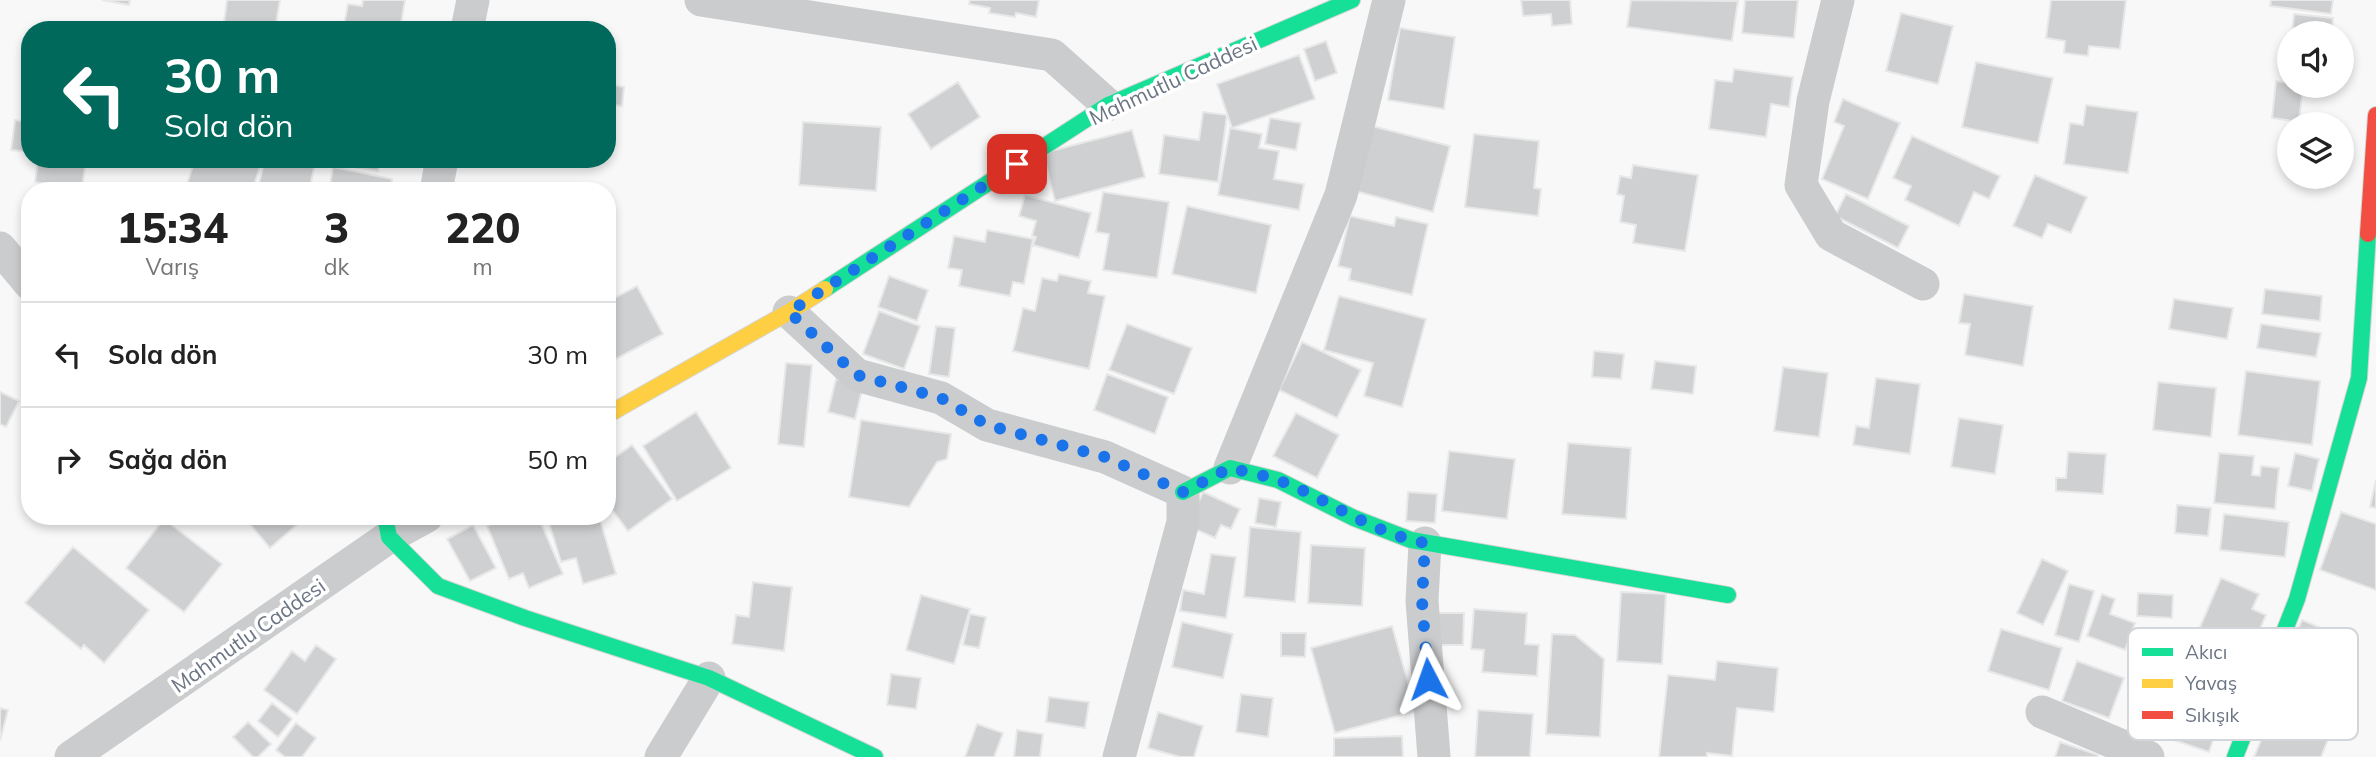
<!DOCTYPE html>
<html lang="tr">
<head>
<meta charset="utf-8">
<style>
  :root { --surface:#fff; --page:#f6f6f6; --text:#222; --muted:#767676; --line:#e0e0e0 }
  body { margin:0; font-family:Mulish,sans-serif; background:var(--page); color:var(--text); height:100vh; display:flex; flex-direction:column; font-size:26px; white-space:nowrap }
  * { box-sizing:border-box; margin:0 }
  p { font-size:23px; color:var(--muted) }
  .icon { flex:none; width:38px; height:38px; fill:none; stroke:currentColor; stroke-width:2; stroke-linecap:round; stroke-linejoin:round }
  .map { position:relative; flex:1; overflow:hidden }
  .side { position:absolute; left:21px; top:182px; width:595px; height:343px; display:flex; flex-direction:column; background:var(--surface); border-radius:28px; box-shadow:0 4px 10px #0003 }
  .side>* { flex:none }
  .banner { position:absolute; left:21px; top:21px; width:595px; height:147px; border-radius:28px; box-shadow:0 4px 10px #0003; background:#00695c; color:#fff; overflow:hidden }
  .fabs { position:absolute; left:2277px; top:21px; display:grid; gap:14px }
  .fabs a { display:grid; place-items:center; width:77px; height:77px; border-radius:50%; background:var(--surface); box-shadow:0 4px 10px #0003; font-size:35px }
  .pin { position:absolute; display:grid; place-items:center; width:60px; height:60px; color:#fff; margin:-30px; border-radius:14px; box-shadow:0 4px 10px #0006 }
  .me { position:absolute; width:77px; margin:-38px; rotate:356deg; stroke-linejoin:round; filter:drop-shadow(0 0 5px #0008) }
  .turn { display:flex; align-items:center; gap:24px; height:147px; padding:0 28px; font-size:32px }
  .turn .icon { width:91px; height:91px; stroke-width:2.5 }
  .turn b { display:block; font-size:49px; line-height:60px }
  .eta { display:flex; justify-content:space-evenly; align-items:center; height:119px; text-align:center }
  .eta b { font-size:42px; font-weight:800; line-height:49px }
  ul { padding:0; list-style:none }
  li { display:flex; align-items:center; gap:21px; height:105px; padding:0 28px; border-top:2px solid var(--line) }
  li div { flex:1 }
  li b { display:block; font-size:26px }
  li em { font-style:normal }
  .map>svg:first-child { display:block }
  .building { fill:#cfd0d1; stroke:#e8e8e8; stroke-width:2 }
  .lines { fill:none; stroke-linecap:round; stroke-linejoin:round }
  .fast-casing { stroke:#d4d5d5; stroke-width:18 }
  .slow-casing { stroke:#d4d5d5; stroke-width:18 }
  .jam-casing { stroke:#d4d5d5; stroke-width:18 }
  .street { stroke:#cbccce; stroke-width:33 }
  .fast { stroke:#16e098; stroke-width:16 }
  .slow { stroke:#ffcf43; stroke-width:16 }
  .jam { stroke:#f24e42; stroke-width:16 }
  .route { stroke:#1a73e8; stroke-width:12; stroke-dasharray:0 21.6 }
  .labels { text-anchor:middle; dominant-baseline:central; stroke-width:7; stroke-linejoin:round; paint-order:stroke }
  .street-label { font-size:21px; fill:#6c7584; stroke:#fff }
  .key { fill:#fff; stroke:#d3d6da; stroke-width:2 }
  .key-label { font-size:19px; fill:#6c7584 }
</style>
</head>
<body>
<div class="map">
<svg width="2376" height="757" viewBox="0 0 2376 757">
  <rect width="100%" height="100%" fill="#f8f8f8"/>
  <!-- building -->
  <path class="building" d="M102 0H130L129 5Z
    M227 0H280L275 30H223Z
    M363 0H405L400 30H343L348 4 362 6Z
    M970 0H1039L1036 17 1016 13 1015 17 989 13 990 8 969 4Z
    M1521 0H1570L1572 24 1552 26 1551 14 1523 16Z
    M1631 0 1738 1 1732 41 1627 27Z
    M1745 0H1798L1794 38 1742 33Z
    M2051 0H2126L2120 49 2089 46 2088 56 2064 53 2065 41 2046 38Z
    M2271 0H2333L2331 14 2270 6Z
    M1901 13 1953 26 1938 84 1886 71Z
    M2294 14 2333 18 2332 33H2292Z
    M1400 28 1455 37 1444 109 1388 100Z
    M1326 41 1337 73 1315 81 1304 49Z
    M1299 55 1315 99 1232 128 1217 84Z
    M1976 62 2053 78 2038 143 1962 127Z
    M1734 69 1793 77 1789 107 1771 104 1766 137 1709 129 1715 80 1732 82Z
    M2276 81 2289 83V86H2303L2299 122 2272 118Z
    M958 82 980 117 931 149 908 114Z
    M607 84 624 87 622 106 607 104Z
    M1843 99 1900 123 1868 199 1822 179 1844 126 1834 122Z
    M2086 105 2138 112 2128 173 2064 164 2070 123 2083 125Z
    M1203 112 1227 115 1218 182 1159 174 1164 135 1199 140Z
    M1270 118 1301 123 1296 150 1265 144Z
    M15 120 30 123V152L11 150Z
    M803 122 881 127 876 191 799 185Z
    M1372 126 1450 146 1433 212 1355 191Z
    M1230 128 1262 134 1259 148 1279 151 1274 179 1304 184 1299 210 1218 195Z
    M1132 130 1145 177 1055 201 1043 153Z
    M1474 134 1539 141 1534 188 1541 189 1538 216 1465 207Z
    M1912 136 2000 176 1989 199 1974 192 1959 226 1905 200 1911 186 1893 178Z
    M38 159H86L82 189 35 182Z
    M195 159H247L261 164 252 191H185Z
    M265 159H316L309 191H270L258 188Z
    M336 159H380L378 171 335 164Z
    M1633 165 1698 175 1685 251 1633 243 1636 225 1620 222 1624 196 1617 194 1620 176 1631 178Z
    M333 167 392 179 390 191H329Z
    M2035 175 2087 197 2071 233 2048 224 2042 238 2013 226Z
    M1103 192 1169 202 1157 278 1103 270 1109 234 1096 232Z
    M1846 194 1909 226 1898 248 1835 216Z
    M1025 195 1091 213 1079 258 1033 245 1036 237 1032 236 1036 221 1019 216Z
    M1187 206 1271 225 1256 293 1172 274Z
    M1350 216 1394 226 1396 217 1428 224 1412 295 1349 280 1351 269 1338 266Z
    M987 230 1033 239 1024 284 1013 282 1010 296 959 286 962 270 948 268 954 236 985 242Z
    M1059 274 1091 281 1088 293 1105 296 1089 369 1013 351 1023 308 1035 311 1042 278 1057 281Z
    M889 276 928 290 917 321 878 307Z
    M637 286 663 334 608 363 607 302Z
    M2265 289 2322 296 2320 321 2262 314Z
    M1964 294 2033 306 2023 366 1965 355 1970 324 1959 323Z
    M1339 296 1426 319 1402 407 1364 396 1373 363 1324 350Z
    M2174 299 2233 308 2227 339 2169 329Z
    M879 311 920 326 904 369 863 354Z
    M1127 324 1192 348 1174 394 1109 370Z
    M2261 324 2321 333 2316 357 2257 348Z
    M936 326 955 328 949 377 929 374Z
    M1302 342 1361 370 1337 418 1279 390Z
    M1594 351 1624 354 1621 379 1592 377Z
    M1655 361 1696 366 1693 394 1651 389Z
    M786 363 812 365 804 447 778 444Z
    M1783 367 1828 373 1819 437 1774 431Z
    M2246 371 2320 381 2312 445 2238 435Z
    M1107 374 1168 397 1155 434 1094 410Z
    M1876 378 1920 384 1910 454 1853 445 1856 426 1869 428Z
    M836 379 863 386 855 419 828 412Z
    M2158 382 2216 388 2211 437 2153 430Z
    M0 392 19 401 6 427 0 424Z
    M696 412 731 468 677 501 643 446Z
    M1296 413 1339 435 1317 478 1273 456Z
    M1959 418 2003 425 1995 474 1951 467Z
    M861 420 951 434 947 459 937 462 909 507 849 497Z
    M1568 443 1631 448 1626 519 1562 514Z
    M632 445 672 499 628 531 607 503V463Z
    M1449 451 1515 459 1507 519 1442 511Z
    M2068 452 2106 454 2103 494 2056 491V478H2066Z
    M2219 453 2254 456 2252 475 2260 476 2261 466 2279 468 2275 509 2214 503Z
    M2295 453 2319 459 2312 491 2288 486Z
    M2376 480V508L2370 507Z
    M1203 492 1240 509 1231 529 1221 525 1215 538 1188 526Z
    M1408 492 1437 494 1435 523 1406 521Z
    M1259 498 1281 502 1276 527 1255 523Z
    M2177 505 2211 508 2208 536 2175 533Z
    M2341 512 2376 524V590L2320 570Z
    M2224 514 2289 522 2285 557 2220 550Z
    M243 516H307L270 548Z
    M510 516H538L563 574 529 588 523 573 509 579 487 526Z
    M560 516H599L616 574 583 584 576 558 561 562 548 520Z
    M164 519 222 564 184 612 126 568Z
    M473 525 496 568 470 581 447 539Z
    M1250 527 1301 532 1295 602 1244 597Z
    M1311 545 1365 548 1362 606 1308 603Z
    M73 547 149 610 104 663 84 645 81 649 25 603Z
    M1211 554 1236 557 1226 618 1180 611 1183 590 1204 594Z
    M2042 559 2068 571 2043 625 2017 613Z
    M2221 578 2259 594 2252 609 2266 615 2245 664 2194 641Z
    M753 582 792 587 784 651 732 644 736 615 749 617Z
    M2069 584 2094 591 2079 642 2055 635Z
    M1621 592 1666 594 1662 664 1617 661Z
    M2138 593 2173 595 2172 618 2137 616Z
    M2102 594 2115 599 2110 614 2135 623 2125 650 2087 636Z
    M921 595 970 609 954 664 906 650Z
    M1474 609 1527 613 1525 644 1539 645 1537 676 1482 672 1484 650 1471 649Z
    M1431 613H1464L1463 645H1431Z
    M970 614 986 617 979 648 963 645Z
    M2302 620 2342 637 2311 711 2271 694Z
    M1182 622 1233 634 1223 678 1172 667Z
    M1392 626 1416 711 1335 733 1311 648Z
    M2001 629 2062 648 2049 690 1988 671Z
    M1281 633H1306L1305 657 1281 656Z
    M1552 634 1575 635 1604 659 1600 737 1546 734Z
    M316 645 336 659 297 714 264 690 292 651 305 661Z
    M1717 661 1778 668 1774 712 1737 708 1732 756 1707 753V757H1659L1668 675 1715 680Z
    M2077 661 2124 678 2109 718 2062 701Z
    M2181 669 2231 686 2209 752 2159 735Z
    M891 674 921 678 916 709 887 705Z
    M1241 694 1273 698 1268 737 1236 732Z
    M1049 697 1089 702 1085 728 1046 722Z
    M272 703 292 719 278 737 258 721Z
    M0 708 8 710 0 741Z
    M2274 709 2331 732 2321 757H2254Z
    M1478 710 1533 714 1530 757H1475Z
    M1158 712 1203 726 1194 757H1180L1148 748Z
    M248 722 271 744 258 757H253L233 737Z
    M296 723 316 738 302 757H285L276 750Z
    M977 724 1003 733 994 757H965Z
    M1017 730 1043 734 1040 757H1014Z
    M1402 736 1403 757H1334V738Z
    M2060 742 2098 755 2097 757H2055Z"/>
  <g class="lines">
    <defs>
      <path id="fast" d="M825 289 1108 105 1352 0
        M1183 492 1230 468 1278 480 1354 518 1411 540 1728 595
        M385 516 389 537 438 586 525 618 709 678 875 757
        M2235 757 2297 599 2359 378 2368 234"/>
      <path id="slow" d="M607 415 789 312 825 289"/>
      <path id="jam" d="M2368 234 2376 115"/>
    </defs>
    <!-- fast casing -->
    <use href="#fast" class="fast-casing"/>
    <!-- slow casing -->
    <use href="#slow" class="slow-casing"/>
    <!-- jam casing -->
    <use href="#jam" class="jam-casing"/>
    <!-- street -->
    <path class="street" d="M701 0 1052 55 1108 105
      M1838 0 1813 101 1801 185 1831 235 1923 284
      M467 30 473 0
      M436 191 442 159
      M0 248 30 284
      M789 312 857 375 941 398 987 425 1105 457 1183 492V522L1119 757
      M1230 468 1341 195 1389 0
      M1425 543 1422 601 1434 757
      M2042 712 2148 757
      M71 757 389 537 427 516
      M661 757 709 678"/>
    <!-- fast -->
    <use href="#fast" class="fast"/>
    <!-- slow -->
    <use href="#slow" class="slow"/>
    <!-- jam -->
    <use href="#jam" class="jam"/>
  </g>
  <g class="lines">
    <!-- route -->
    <path class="route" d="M1017 164 789 312 857 375 941 398 987 425 1105 457 1183 492 1230 468C1246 472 1263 475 1278 480 1328 499 1372 533 1425 543L1422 601 1428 679"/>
  </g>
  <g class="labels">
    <!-- street labels -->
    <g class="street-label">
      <text transform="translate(1173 80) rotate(-25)">Mahmutlu Caddesi</text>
      <text transform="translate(248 635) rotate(-35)">Mahmutlu Caddesi</text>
    </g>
  </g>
  <!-- legend -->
  <rect x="2128" y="628" width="230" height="112" rx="10" class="key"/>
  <rect x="2142" y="648" width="31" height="8" fill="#16e098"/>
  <rect x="2142" y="679" width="31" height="9" fill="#ffcf43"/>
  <rect x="2142" y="711" width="31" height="8" fill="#f24e42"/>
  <g class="key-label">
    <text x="2185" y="659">Akıcı</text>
    <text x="2185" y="690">Yavaş</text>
    <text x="2185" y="722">Sıkışık</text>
  </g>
</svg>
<div class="fabs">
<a><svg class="icon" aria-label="sound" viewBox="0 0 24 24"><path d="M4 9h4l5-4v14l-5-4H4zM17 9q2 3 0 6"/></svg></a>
<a><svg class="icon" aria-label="layers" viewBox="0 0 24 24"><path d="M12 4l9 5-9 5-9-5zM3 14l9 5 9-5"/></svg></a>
</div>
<div class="pin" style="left:1017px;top:164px;background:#d93025"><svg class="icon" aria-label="arrive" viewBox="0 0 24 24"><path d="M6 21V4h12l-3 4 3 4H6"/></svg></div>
<svg class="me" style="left:1428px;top:679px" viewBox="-20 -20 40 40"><path d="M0-17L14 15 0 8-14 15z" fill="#1a73e8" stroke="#fff" stroke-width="4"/></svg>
<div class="banner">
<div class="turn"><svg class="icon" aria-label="left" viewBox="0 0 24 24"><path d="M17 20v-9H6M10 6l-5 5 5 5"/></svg><div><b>30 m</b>Sola dön</div></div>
</div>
<section class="side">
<div class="eta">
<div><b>15:34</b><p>Varış</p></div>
<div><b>3</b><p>dk</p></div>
<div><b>220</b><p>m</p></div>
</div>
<ul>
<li><svg class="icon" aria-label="left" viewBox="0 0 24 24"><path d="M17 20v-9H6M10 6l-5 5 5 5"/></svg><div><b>Sola dön</b></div><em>30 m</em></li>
<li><svg class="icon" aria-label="right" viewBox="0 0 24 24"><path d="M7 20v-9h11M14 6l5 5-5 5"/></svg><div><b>Sağa dön</b></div><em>50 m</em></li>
</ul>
</section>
</div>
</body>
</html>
